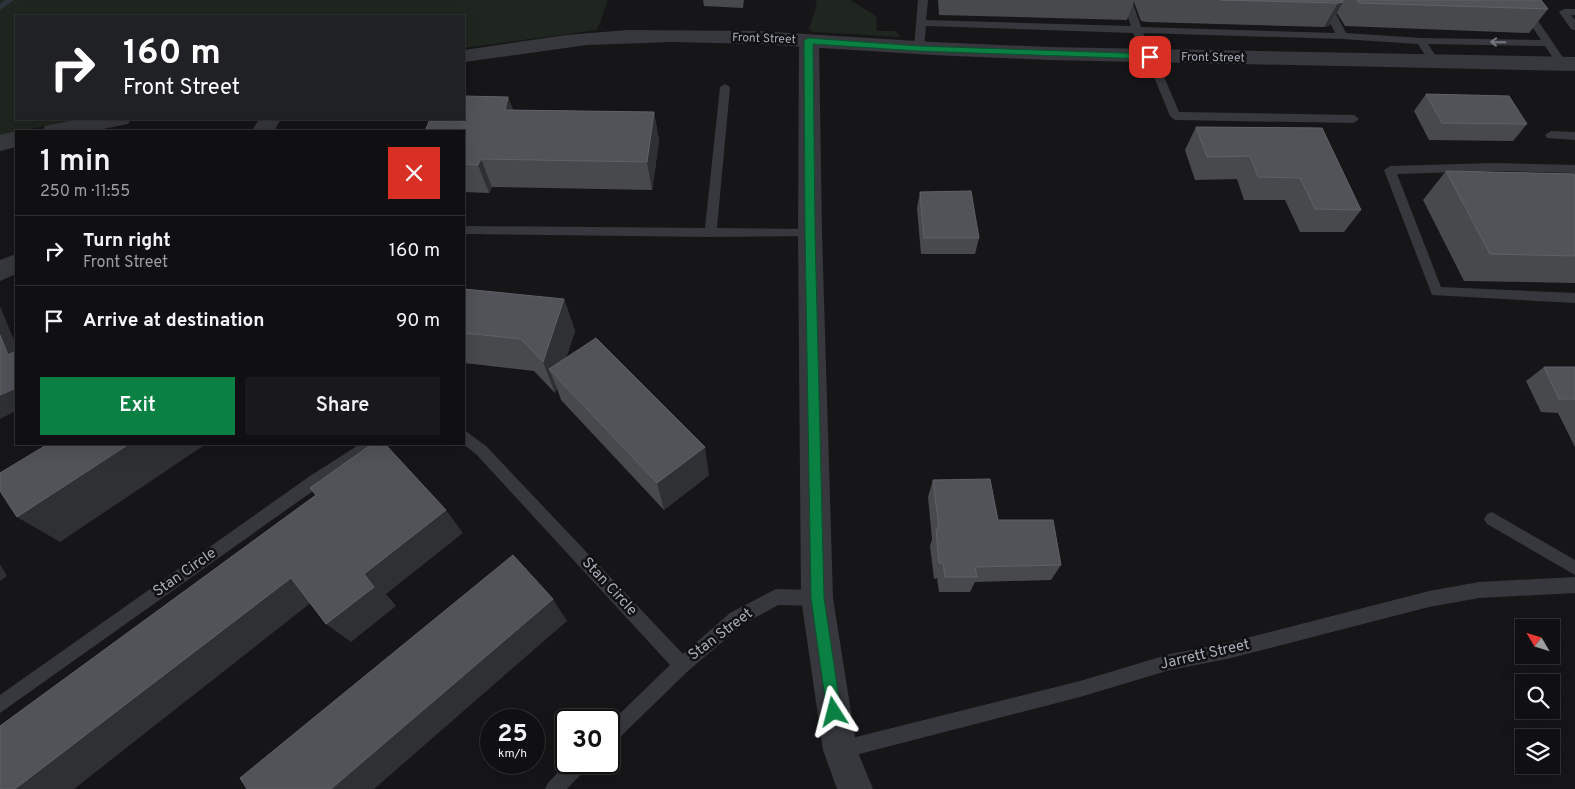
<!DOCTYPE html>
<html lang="en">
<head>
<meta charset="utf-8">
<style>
  :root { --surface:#101012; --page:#19191b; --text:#f1f3f6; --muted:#9c9d9f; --line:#303032; --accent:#0b8043 }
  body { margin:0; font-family:Overpass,sans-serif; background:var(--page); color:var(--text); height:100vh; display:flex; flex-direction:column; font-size:19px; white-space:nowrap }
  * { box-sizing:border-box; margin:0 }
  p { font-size:16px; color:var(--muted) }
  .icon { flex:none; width:28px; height:28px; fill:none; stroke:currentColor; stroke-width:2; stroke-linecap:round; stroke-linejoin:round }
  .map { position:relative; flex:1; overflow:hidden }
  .sheet { position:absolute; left:15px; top:130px; width:450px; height:315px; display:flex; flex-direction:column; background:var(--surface); border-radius:0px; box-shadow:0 5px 20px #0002,0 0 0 1px var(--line) }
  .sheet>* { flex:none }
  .top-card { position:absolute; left:15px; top:15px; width:450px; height:105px; border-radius:0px; box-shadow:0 5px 20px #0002,0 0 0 1px var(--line); background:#202124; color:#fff; overflow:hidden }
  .needle { width:32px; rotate:308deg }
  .controls { position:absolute; left:1515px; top:619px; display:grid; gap:10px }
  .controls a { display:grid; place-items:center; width:45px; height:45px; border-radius:0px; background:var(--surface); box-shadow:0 5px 20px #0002,0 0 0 1px var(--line); font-size:25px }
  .speed { position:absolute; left:480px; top:709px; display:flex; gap:10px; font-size:25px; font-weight:700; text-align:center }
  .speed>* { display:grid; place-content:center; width:65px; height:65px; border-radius:50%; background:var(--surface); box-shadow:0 5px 20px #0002,0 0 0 1px var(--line); line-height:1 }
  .speed small { font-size:12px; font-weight:400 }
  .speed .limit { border:2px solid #111; border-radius:8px; background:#fff; color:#111 }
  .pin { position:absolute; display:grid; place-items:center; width:42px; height:42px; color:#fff; margin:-21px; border-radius:10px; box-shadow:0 2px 8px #0006 }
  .me { position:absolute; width:55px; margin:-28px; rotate:351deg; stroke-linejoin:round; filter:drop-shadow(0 0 4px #0008) }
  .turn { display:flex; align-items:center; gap:18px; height:105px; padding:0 25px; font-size:22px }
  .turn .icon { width:65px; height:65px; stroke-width:2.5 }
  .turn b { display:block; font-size:35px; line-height:42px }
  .round { display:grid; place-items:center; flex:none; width:52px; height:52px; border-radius:0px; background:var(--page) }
  .summary { display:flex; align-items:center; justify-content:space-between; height:85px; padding:0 25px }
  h1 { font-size:30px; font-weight:600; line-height:38px }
  .primary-button { display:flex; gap:10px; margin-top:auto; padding:10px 25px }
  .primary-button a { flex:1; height:58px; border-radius:0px; background:var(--accent); color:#fff; font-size:20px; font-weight:600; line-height:58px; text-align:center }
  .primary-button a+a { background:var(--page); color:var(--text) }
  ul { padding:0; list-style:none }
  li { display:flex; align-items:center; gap:15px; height:70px; padding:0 25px; border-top:1px solid var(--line) }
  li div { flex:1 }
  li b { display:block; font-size:19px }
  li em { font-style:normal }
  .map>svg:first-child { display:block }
  .green { fill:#1e261f }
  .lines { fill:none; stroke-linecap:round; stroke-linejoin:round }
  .stream { fill:#2c353c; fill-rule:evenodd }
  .service { fill:#37383d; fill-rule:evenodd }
  .minor { fill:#37383d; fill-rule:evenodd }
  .tertiary { fill:#37383d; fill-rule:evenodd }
  .wall { fill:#47494d }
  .shaded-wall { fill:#2f3033 }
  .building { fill:#525359; stroke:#5f6168 }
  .oneway { stroke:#757881 }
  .route { fill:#0b8043; stroke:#07532c }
  .labels { text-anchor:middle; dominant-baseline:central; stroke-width:5; stroke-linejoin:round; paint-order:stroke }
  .far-street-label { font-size:12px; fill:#a8adb8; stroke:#111113 }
  .street-label { font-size:15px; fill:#a8adb8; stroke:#111113 }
</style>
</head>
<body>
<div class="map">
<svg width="1575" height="789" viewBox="0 0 1575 789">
  <rect width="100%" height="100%" fill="#161618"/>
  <!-- green -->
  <path class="green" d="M0 0H608L597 30 464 48V16H16V119H82L0 135Z
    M815 0H850L876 16 877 31H895L901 37 813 32 809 29 817 5Z"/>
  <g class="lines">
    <!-- stream -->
    <path class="stream" d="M5 0H14L0 10V4Z"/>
    <!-- service -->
    <path class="service" d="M918 0H928L926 20 1131 26 1122 0H1132L1141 27 1335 33 1319 0H1329L1346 33 1421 38 1541 40 1514 0H1524L1568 65 1567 67H1559L1545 46 1428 44 1439 61 1434 64 1430 63 1418 44 1342 39 1143 33 1162 72 1179 112 1354 115 1359 119 1354 123 1175 120 1170 116 1152 72 1133 33 926 26 924 49 919 52 914 49Z
      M1564 9H1575V15H1571L1575 20V30L1571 29 1559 12Z
      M725 84 730 87 717 228 810 229 816 233 814 236 710 237 464 234V226L705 228 720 87Z
      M1551 131 1575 132V140L1547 138 1545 135Z
      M1494 163 1575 165V173L1494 171 1397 174 1441 287 1575 293V303L1432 295 1384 170 1390 166Z
      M464 430 486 446 683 654 730 613 770 592 776 589 817 590 823 593 825 598 823 603 817 606 778 605 742 625 688 671 615 742 609 745V724L670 665 476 454 463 444Z
      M360 444H378L376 448 320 486 0 713V695L310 476Z
      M1492 512 1575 560V575L1487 524 1484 519 1487 514Z
      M1575 577V593L1479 598 1429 607 1227 659 1170 670 1080 697 840 759 834 756 831 750 834 744 840 741 1080 681 1170 654 1227 643 1429 591 1479 582Z
      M568 762H590L587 768 567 789H545L548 783Z"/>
    <!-- minor -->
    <path class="minor" d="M809 35 816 37 819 41 822 233 833 598 857 750 873 789H837L823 750 801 598 798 233 799 41 802 37Z
      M259 119H281L274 131H252Z
      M16 254V274L0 281V260Z"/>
    <!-- tertiary -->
    <path class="tertiary" d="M628 30 759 31 933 42 1049 47 1575 57V71L1049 60 933 55 759 44 672 42 587 45 464 62V50L566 35Z
      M80 119H131L128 124 93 131H42L45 126Z
      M16 131V147L0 151V135Z"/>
  </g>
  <!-- wall -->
  <path class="wall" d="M703 0H744L743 8 704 6Z
    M938 0H1541L1548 9 1529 33 1345 26 1337 13 1329 26 1324 27 1147 22 1141 21 1134 2 1127 20 939 15Z
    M1426 94 1527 124 1513 141 1429 140 1414 111Z
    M508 97 513 110 654 112 659 141 652 190 492 187 489 193 464 192V131Z
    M1196 127 1322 128 1361 210 1344 232H1300L1285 200H1244L1237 179 1195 180 1185 150Z
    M1446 171 1575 174V283L1464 281 1423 200Z
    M920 192 979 238 975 254H921L917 208Z
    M464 289 564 299 575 331 566 358 709 475 664 510 561 400 557 388 555 393 534 371 464 363Z
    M1544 367H1575V447L1558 413 1541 412 1526 381Z
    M933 480 998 520 1061 565 1051 580 975 582 970 592H939L937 578 934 579 930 546 932 539 928 497Z"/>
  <!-- shaded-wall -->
  <path class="shaded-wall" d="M1343 2 1329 26 1324 27 1338 3Z
    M508 97 518 126 505 110Z
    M654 112 659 141 652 190 647 162Z
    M481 159 492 187 489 193 478 165Z
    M564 299 575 331 559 380 549 369 557 388 555 393 543 362Z
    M0 306 16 345V362L8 355 0 335Z
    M16 388V411L0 419V395Z
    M129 444H206L60 542 17 517Z
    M705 447 709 475 664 510 657 483Z
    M446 510 463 533 386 594 396 606 351 642 326 624 364 574Z
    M0 564 7 576 0 581Z
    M291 578 317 598 74 789H15Z
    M553 599 567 621 374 789H331Z"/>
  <!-- building -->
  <path class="building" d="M1220 0H1342L1343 2 1338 3Z
    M1357 0H1541L1548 9 1359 3Z
    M1426 94 1509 96 1527 124 1442 123Z
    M464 96 508 97 505 110 654 112 647 162 481 159 478 165 464 164V131H425L430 119H464Z
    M1196 127 1322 128 1361 210 1315 209 1300 178 1258 177 1250 156 1207 157Z
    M1446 171 1575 174V256L1490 254Z
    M971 191 979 238H924L920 192Z
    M464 289 564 299 543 362 521 339 464 333Z
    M0 335 8 355 16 351V388L0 395Z
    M596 338 705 447 657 483 549 369Z
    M1544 367H1575V399H1559Z
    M48 444H129L17 517 0 491V473Z
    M372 444H385L446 510 364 574 374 587 326 624 291 578 15 789H0V726L316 495 310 488Z
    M990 479 998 520H1053L1061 565 975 567 977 577H945L943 563H939L936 529H939L933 480Z
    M513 555 553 599 331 789H247L240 778Z"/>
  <!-- one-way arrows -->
  <defs><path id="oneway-shaft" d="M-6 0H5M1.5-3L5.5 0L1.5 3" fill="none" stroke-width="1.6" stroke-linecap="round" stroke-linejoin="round" transform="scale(1.25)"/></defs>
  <use class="oneway" href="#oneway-shaft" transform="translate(1498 42) rotate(-179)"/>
  <!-- route -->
  <path class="route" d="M808 38 919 46 1150 54 1154 57 1150 59 919 51 813 44 815 232 824 598 841 712 839 717 834 719 829 717 827 712 811 598 805 232 804 41Z"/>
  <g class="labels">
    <!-- far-street labels -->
    <g class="far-street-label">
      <text transform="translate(764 39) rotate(2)">Front Street</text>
      <text transform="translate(1213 58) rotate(1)">Front Street</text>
    </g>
    <!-- street labels -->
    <g class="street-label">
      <text transform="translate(185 573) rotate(-35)">Stan Circle</text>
      <text transform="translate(609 587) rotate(47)">Stan Circle</text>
      <text transform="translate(721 635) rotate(-37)">Stan Street</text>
      <text transform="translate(1205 655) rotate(-13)">Jarrett Street</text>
    </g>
  </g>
</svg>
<div class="controls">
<a><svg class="needle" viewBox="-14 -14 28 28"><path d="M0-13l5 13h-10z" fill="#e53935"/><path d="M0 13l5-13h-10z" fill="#9c9d9f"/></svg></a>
<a><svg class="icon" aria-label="search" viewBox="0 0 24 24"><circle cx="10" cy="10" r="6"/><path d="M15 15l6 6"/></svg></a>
<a><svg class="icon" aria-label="layers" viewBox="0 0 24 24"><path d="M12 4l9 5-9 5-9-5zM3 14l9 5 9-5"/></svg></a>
</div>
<div class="speed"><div>25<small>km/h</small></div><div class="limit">30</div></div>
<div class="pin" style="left:1150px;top:57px;background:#d93025"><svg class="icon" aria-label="arrive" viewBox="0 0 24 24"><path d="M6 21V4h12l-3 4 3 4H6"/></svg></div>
<svg class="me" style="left:834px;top:712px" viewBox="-20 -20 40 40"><path d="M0-17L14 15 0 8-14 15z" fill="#0b8043" stroke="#fff" stroke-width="4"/></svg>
<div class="top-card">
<div class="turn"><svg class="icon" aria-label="right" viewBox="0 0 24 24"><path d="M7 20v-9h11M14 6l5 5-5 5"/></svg><div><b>160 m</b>Front Street</div></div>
</div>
<section class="sheet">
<div class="summary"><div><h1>1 min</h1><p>250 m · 11:55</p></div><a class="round" style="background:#d93025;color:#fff"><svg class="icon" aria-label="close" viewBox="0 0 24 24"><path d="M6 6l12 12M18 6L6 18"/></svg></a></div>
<ul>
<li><svg class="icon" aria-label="right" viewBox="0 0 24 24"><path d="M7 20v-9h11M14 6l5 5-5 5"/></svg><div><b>Turn right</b><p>Front Street</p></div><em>160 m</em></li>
<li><svg class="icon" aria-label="arrive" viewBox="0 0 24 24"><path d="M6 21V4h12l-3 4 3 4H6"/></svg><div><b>Arrive at destination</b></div><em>90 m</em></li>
</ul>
<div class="primary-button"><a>Exit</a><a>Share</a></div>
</section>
</div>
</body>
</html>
